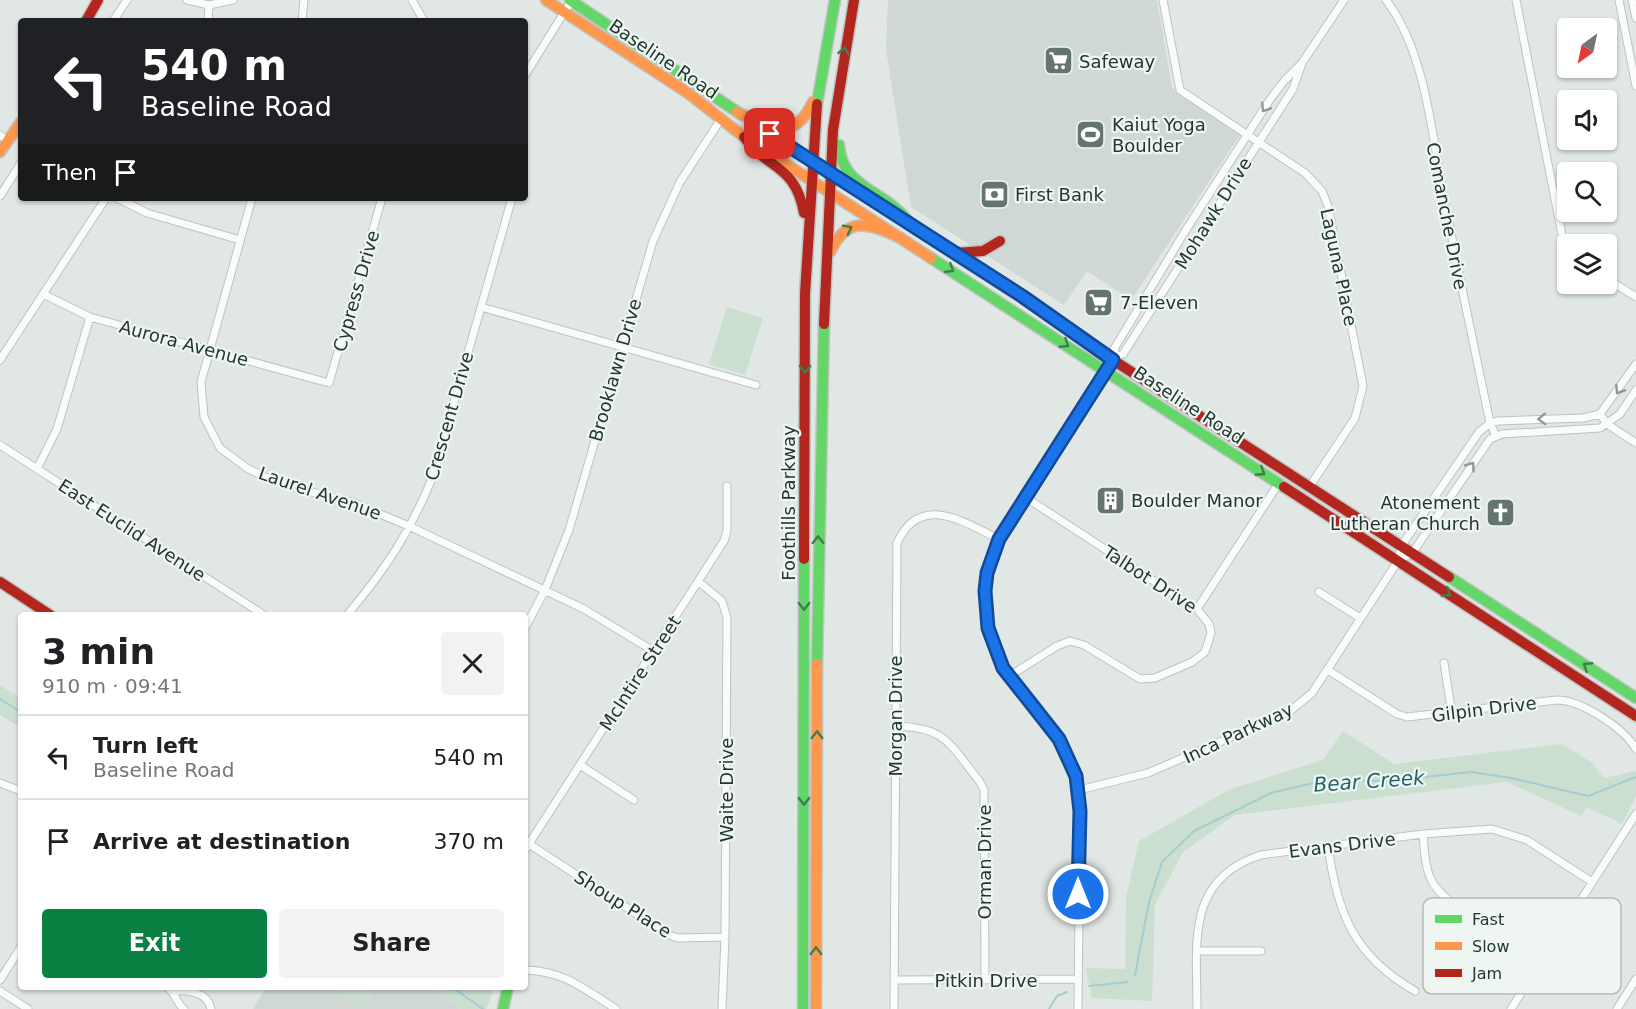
<!DOCTYPE html>
<html lang="en">
<head>
<meta charset="utf-8">
<style>
  :root { --surface:#fff; --page:#f2f2f2; --text:#202124; --muted:#757577; --line:#e0e0e0; --accent:#0b8043 }
  body { margin:0; font-family:"DejaVu Sans",sans-serif; background:var(--page); color:var(--text); height:100vh; display:flex; flex-direction:column; font-size:22px; white-space:nowrap }
  * { box-sizing:border-box; margin:0 }
  p { font-size:20px; color:var(--muted) }
  .icon { flex:none; width:33px; height:33px; fill:none; stroke:currentColor; stroke-width:2; stroke-linecap:round; stroke-linejoin:round }
  .map { position:relative; flex:1; overflow:hidden }
  .details { position:absolute; left:18px; top:612px; width:510px; height:378px; display:flex; flex-direction:column; background:var(--surface); border-radius:6px; box-shadow:0 2px 4px #0004 }
  .details>* { flex:none }
  .hud { position:absolute; left:18px; top:18px; width:510px; height:183px; border-radius:6px; box-shadow:0 2px 4px #0004; background:#202124; color:#fff; overflow:hidden }
  .needle { width:39px; rotate:213deg }
  .tools { position:absolute; left:1557px; top:18px; display:grid; gap:12px }
  .tools a { display:grid; place-items:center; width:60px; height:60px; border-radius:6px; background:var(--surface); box-shadow:0 2px 4px #0004; font-size:30px }
  .pin { position:absolute; display:grid; place-items:center; width:51px; height:51px; color:#fff; margin:-26px; border-radius:12px; box-shadow:0 3px 9px #0006 }
  .me { position:absolute; width:66px; margin:-33px; rotate:0deg; stroke-linejoin:round; filter:drop-shadow(0 0 4px #0008) }
  .turn { display:flex; align-items:center; gap:21px; height:126px; padding:0 24px; font-size:27px }
  .turn .icon { width:78px; height:78px; stroke-width:2.5 }
  .turn b { display:block; font-size:42px; line-height:51px }
  .then { display:flex; align-items:center; height:57px; padding:0 24px; background:#0003; gap:12px; font-size:22px }
  .round { display:grid; place-items:center; flex:none; width:63px; height:63px; border-radius:6px; background:var(--page) }
  .headline { display:flex; align-items:center; justify-content:space-between; height:102px; padding:0 24px }
  h1 { font-size:36px; font-weight:800; line-height:45px }
  .action { display:flex; gap:12px; margin-top:auto; padding:12px 24px }
  .action a { flex:1; height:69px; border-radius:6px; background:var(--accent); color:#fff; font-size:24px; font-weight:800; line-height:69px; text-align:center }
  .action a+a { background:var(--page); color:var(--text) }
  ul { padding:0; list-style:none }
  li { display:flex; align-items:center; gap:18px; height:84px; padding:0 24px; border-top:2px solid var(--line) }
  li div { flex:1 }
  li b { display:block; font-size:22px }
  li em { font-style:normal }
  .map>svg:first-child { display:block }
  .built { fill:#cfd8d4 }
  .green { fill:#cbdfd0 }
  .lines { fill:none; stroke-linecap:round; stroke-linejoin:round }
  .stream { stroke:#a4cdd2; stroke-width:2 }
  .street-casing { stroke:#bec3c1; stroke-width:9 }
  .fast-casing { stroke:#bec4c1; stroke-width:13 }
  .slow-casing { stroke:#bec4c1; stroke-width:13 }
  .jam-casing { stroke:#bec4c1; stroke-width:13 }
  .street { stroke:#fafbfb; stroke-width:7 }
  .fast { stroke:#63d668; stroke-width:10 }
  .slow { stroke:#ff974d; stroke-width:10 }
  .jam { stroke:#b3261e; stroke-width:10 }
  .oneway { stroke:#3f7f49 }
  .oneway2 { stroke:#8e9996 }
  .route-casing { stroke:#114b97; stroke-width:15 }
  .route { stroke:#1a73e8; stroke-width:10 }
  .labels { text-anchor:middle; dominant-baseline:central; stroke-width:4.5; stroke-linejoin:round; paint-order:stroke }
  .street-label { font-size:18px; fill:#213730; stroke:#eff6f2 }
  .poi-label { font-size:18px; fill:#213730; stroke:#eff6f2; text-anchor:start }
  .water-label { font-size:20px; font-style:italic; fill:#21636d; stroke:#eff6f2 }
  .key { fill:#eff6f2; stroke:#b1bdb8; stroke-width:1.5 }
  .key-label { font-size:16px; fill:#213730 }
</style>
</head>
<body>
<div class="map">
<svg width="1636" height="1009" viewBox="0 0 1636 1009">
  <rect width="100%" height="100%" fill="#e1e7e4"/>
  <!-- built -->
  <path class="built" d="M888 0H1157L1172 88 1241 133 1131 300 1087 271 1064 305 911 207 886 50Z
    M266 987H427L460 1009H253Z"/>
  <!-- green -->
  <path class="green" d="M727 307 763 318 745 375 709 364Z
    M0 685 21 698V728L0 715Z
    M1343 731 1394 764 1562 744 1591 762 1604 778 1636 771V796L1622 824 1587 807 1581 816 1507 782 1235 815 1183 852 1155 905 1152 1001 1092 998 1086 968 1125 969 1126 897 1139 841 1230 789 1323 760Z
    M335 987H361L373 995 362 1009 333 990Z
    M427 987H485L493 992 486 1009H460Z"/>
  <g class="lines">
    <!-- stream -->
    <path class="stream" d="M0 699 21 712
      M1135 975 1149 902 1162 862 1194 831 1271 793 1321 781H1390L1471 772 1511 778 1588 796 1636 777
      M1089 986 1128 982
      M452 987 483 1009
      M1049 1009 1057 996 1067 992"/>
    <defs>
      <path id="street" d="M187 0 209 5 233 0
        M412 0 424 21
        M1163 0 1180 90 1305 173 1322 191 1328 206 1363 386 1355 418 1310 486
        M1386 0C1426 52 1432 136 1444 199 1459 274 1474 348 1490 423L1496 436
        M1516 0 1562 235 1568 244
        M1619 0 1636 86
        M1632 0 1636 18
        M113 21 127 0
        M208 21 209 5
        M302 21 304 0
        M525 75 572 0
        M0 135 8 141
        M0 196 21 163
        M117 198 147 213 240 240
        M252 198 201 382 204 417 220 448 247 468 265 477 296 488 354 503 411 527 584 609 655 652
        M1606 278 1636 297
        M43 294 90 317 329 383 382 198
        M481 307 756 385
        M1116 356 1123 354 1293 89 1302 63
        M0 360 106 198
        M1600 414 1607 424 1636 443
        M0 445 264 615
        M37 469 57 429 90 317
        M1398 561 1413 552 1490 439 1502 434 1600 428 1620 414 1636 390
        M699 582 722 601 727 618 725 937 722 1009
        M1319 592 1360 618
        M1197 609 1279 483
        M347 615C385 570 411 531 433 476L512 198
        M525 628 545 590 569 530 653 241 680 182 721 119
        M1444 663 1452 714
        M1328 670 1397 714 1407 717 1557 700C1581 700 1624 728 1636 749
        M1008 677 1057 646 1070 641 1084 645 1140 679 1155 678 1192 662 1205 652 1211 633 1209 624 1197 609 1025 497
        M894 726C947 727 949 744 980 782L984 790 985 980
        M580 765 634 800
        M0 783 21 791
        M1079 790 1148 773 1289 712 1312 693 1398 561 1402 545 1479 432 1490 423 1498 421 1583 418 1600 414 1636 364
        M1423 834C1426 876 1428 888 1464 911
        M529 844 669 935 678 938 725 937
        M1328 846C1337 913 1354 956 1415 991
        M525 850 724 541 727 531V486
        M1197 951H1261
        M525 970C564 971 584 989 616 1009
        M0 980 21 947
        M894 980 1078 979
        M167 987C176 993 176 1003 184 1009
        M0 991 28 1009
        M174 991C188 990 208 992 211 1009
        M894 1009 897 543C920 492 963 522 999 539
        M1078 1009 1080 811 1076 776 1059 739 1003 668 988 628 985 592 987 573 999 539 1116 356 1114 349 1184 233 1269 101 1284 81 1302 63 1344 0
        M1197 1009C1197 944 1185 879 1261 855L1423 834 1492 829 1527 840 1592 882
        M1511 1009 1636 814
        M1617 1009 1636 979"/>
      <path id="fast" d="M570 0 742 115
        M817 104 835 0
        M839 145C842 188 883 189 908 221
        M931 258 1284 487
        M1449 577 1636 698
        M817 664 824 324
        M503 1009 508 987
        M803 1009 804 559"/>
      <path id="slow" d="M546 0 688 93 744 137 931 258
        M737 112C770 127 793 144 813 102
        M760 127 1041 310
        M0 152 21 122
        M830 252C848 214 869 224 901 238
        M816 1009 817 664"/>
      <path id="jam" d="M86 21 98 0
        M744 137C769 171 795 164 804 213
        M955 253 983 251 1000 241
        M1041 310 1099 351 1449 577
        M824 324 833 130 854 0
        M1284 487 1636 716
        M804 559 805 294 817 104
        M0 582 50 615"/>
    </defs>
    <!-- street casing -->
    <use href="#street" class="street-casing"/>
    <!-- fast casing -->
    <use href="#fast" class="fast-casing"/>
    <!-- slow casing -->
    <use href="#slow" class="slow-casing"/>
    <!-- jam casing -->
    <use href="#jam" class="jam-casing"/>
    <!-- street -->
    <use href="#street" class="street"/>
    <!-- fast -->
    <use href="#fast" class="fast"/>
    <!-- slow -->
    <use href="#slow" class="slow"/>
    <!-- jam -->
    <use href="#jam" class="jam"/>
  </g>
  <!-- one-way arrows -->
  <defs><path id="oneway-chevron" d="M-2-3.5L2.5 0L-2 3.5" fill="none" stroke-width="1.6" stroke-linecap="round" stroke-linejoin="round" transform="scale(1.5)"/></defs>
  <g class="oneway">
    <use href="#oneway-chevron" transform="translate(844 51) rotate(-81)"/>
    <use href="#oneway-chevron" transform="translate(848 229) rotate(-27)"/>
    <use href="#oneway-chevron" transform="translate(950 269) rotate(32)"/>
    <use href="#oneway-chevron" transform="translate(1065 344) rotate(33)"/>
    <use href="#oneway-chevron" transform="translate(805 369) rotate(91)"/>
    <use href="#oneway-chevron" transform="translate(1261 472) rotate(33)"/>
    <use href="#oneway-chevron" transform="translate(818 540) rotate(-90)"/>
    <use href="#oneway-chevron" transform="translate(1447 593) rotate(33)"/>
    <use href="#oneway-chevron" transform="translate(804 606) rotate(90)"/>
    <use href="#oneway-chevron" transform="translate(1587 666) rotate(-147)"/>
    <use href="#oneway-chevron" transform="translate(817 735) rotate(-90)"/>
    <use href="#oneway-chevron" transform="translate(804 801) rotate(90)"/>
    <use href="#oneway-chevron" transform="translate(816 951) rotate(-90)"/>
  </g>
  <g class="oneway2">
    <use href="#oneway-chevron" transform="translate(1265 108) rotate(123)"/>
    <use href="#oneway-chevron" transform="translate(1619 390) rotate(123)"/>
    <use href="#oneway-chevron" transform="translate(1542 419) rotate(178)"/>
    <use href="#oneway-chevron" transform="translate(1471 466) rotate(-55)"/>
  </g>
  <g class="lines">
    <defs>
      <path id="route" d="M770 134 1022 296 1113 360 999 539 987 573 985 591 988 628 1003 668 1059 739 1076 776 1080 811 1078 894"/>
    </defs>
    <!-- route casing -->
    <use href="#route" class="route-casing"/>
    <!-- route -->
    <use href="#route" class="route"/>
  </g>
  <!-- icons -->
  <defs>
    <symbol id="supermarket-square" viewBox="-11 -11 22 22"><rect x="-9" y="-9" width="18" height="18" rx="4" fill="#64756f" stroke="#eff6f2"/><path d="M-6-5.5h2.5l.6 2H6L4.5 2H-2.5L-4.4-4H-6ZM-1.5 3.2a1.3 1.3 0 1 0 .1 0ZM3 3.2a1.3 1.3 0 1 0 .1 0Z" fill="#fff"/></symbol>
    <symbol id="stadium-square" viewBox="-11 -11 22 22"><rect x="-9" y="-9" width="18" height="18" rx="4" fill="#64756f" stroke="#eff6f2"/><path d="M0-5a6.5 5 0 1 0 0 10a6.5 5 0 1 0 0-10ZM-3.5-1.8h7v3.6h-7Z" fill="#fff"/></symbol>
    <symbol id="bank-square" viewBox="-11 -11 22 22"><rect x="-9" y="-9" width="18" height="18" rx="4" fill="#64756f" stroke="#eff6f2"/><path d="M-6-4H6V4H-6ZM0-2.3a2.3 2.3 0 1 0 0 4.6a2.3 2.3 0 1 0 0-4.6Z" fill="#fff"/></symbol>
    <symbol id="building-square" viewBox="-11 -11 22 22"><rect x="-9" y="-9" width="18" height="18" rx="4" fill="#64756f" stroke="#eff6f2"/><path d="M-4-6H4V6H1V3H-1V6H-4ZM-2.5-4.3h1.7v1.8h-1.7ZM.8-4.3h1.7v1.8H.8ZM-2.5-1h1.7V.8h-1.7ZM.8-1h1.7V.8H.8Z" fill="#fff"/></symbol>
    <symbol id="church-square" viewBox="-11 -11 22 22"><rect x="-9" y="-9" width="18" height="18" rx="4" fill="#64756f" stroke="#eff6f2"/><path d="M-1.2-6h2.4v3.5h3.3v2.4h-3.3V6h-2.4V-.1h-3.3v-2.4h3.3Z" fill="#fff"/></symbol>
  </defs>
  <g fill-rule="evenodd">
    <use href="#supermarket-square" x="1042" y="44" width="33" height="33"/>
    <use href="#stadium-square" x="1074" y="118" width="33" height="33"/>
    <use href="#bank-square" x="978" y="178" width="33" height="33"/>
    <use href="#supermarket-square" x="1082" y="286" width="33" height="33"/>
    <use href="#building-square" x="1094" y="484" width="33" height="33"/>
    <use href="#church-square" x="1484" y="496" width="33" height="33"/>
  </g>
  <g class="labels">
    <!-- street labels -->
    <g class="street-label">
      <text transform="translate(664 59) rotate(34)">Baseline Road</text>
      <text transform="translate(1213 213) rotate(-58)">Mohawk Drive</text>
      <text transform="translate(1447 216) rotate(79)">Comanche Drive</text>
      <text transform="translate(1339 267) rotate(78)">Laguna Place</text>
      <text transform="translate(356 291) rotate(-74)">Cypress Drive</text>
      <text transform="translate(184 343) rotate(15)">Aurora Avenue</text>
      <text transform="translate(615 370) rotate(-74)">Brooklawn Drive</text>
      <text transform="translate(1189 405) rotate(33)">Baseline Road</text>
      <text transform="translate(449 416) rotate(-74)">Crescent Drive</text>
      <text transform="translate(320 493) rotate(19)">Laurel Avenue</text>
      <text transform="translate(788 503) rotate(-90)">Foothills Parkway</text>
      <text transform="translate(132 530) rotate(33)">East Euclid Avenue</text>
      <text transform="translate(1150 579) rotate(33)">Talbot Drive</text>
      <text transform="translate(640 673) rotate(-57)">McIntire Street</text>
      <text transform="translate(1484 709) rotate(-7)">Gilpin Drive</text>
      <text transform="translate(895 716) rotate(-90)">Morgan Drive</text>
      <text transform="translate(1238 733) rotate(-25)">Inca Parkway</text>
      <text transform="translate(726 790) rotate(-90)">Waite Drive</text>
      <text transform="translate(1342 845) rotate(-7)">Evans Drive</text>
      <text transform="translate(984 862) rotate(-90)">Orman Drive</text>
      <text transform="translate(623 904) rotate(32)">Shoup Place</text>
      <text x="986" y="980">Pitkin Drive</text>
    </g>
    <!-- poi labels -->
    <g class="poi-label">
      <text x="1079" y="61">Safeway</text>
      <text x="1112" y="124">Kaiut Yoga<tspan x="1112" dy="21">Boulder</tspan></text>
      <text x="1015" y="194">First Bank</text>
      <text x="1120" y="302">7-Eleven</text>
      <text x="1131" y="500">Boulder Manor</text>
      <text x="1480" y="502" text-anchor="end">Atonement<tspan x="1480" dy="21">Lutheran Church</tspan></text>
    </g>
    <!-- water labels -->
    <g class="water-label">
      <text transform="translate(1369 781) rotate(-4)">Bear Creek</text>
    </g>
  </g>
  <!-- legend -->
  <rect x="1423" y="898" width="198" height="96" rx="9" class="key"/>
  <rect x="1435" y="915" width="27" height="8" fill="#63d668"/>
  <rect x="1435" y="942" width="27" height="8" fill="#ff974d"/>
  <rect x="1435" y="969" width="27" height="8" fill="#b3261e"/>
  <g class="key-label">
    <text x="1472" y="925">Fast</text>
    <text x="1472" y="952">Slow</text>
    <text x="1472" y="979">Jam</text>
  </g>
</svg>
<div class="tools">
<a><svg class="needle" viewBox="-14 -14 28 28"><path d="M0-13l5 13h-10z" fill="#e53935"/><path d="M0 13l5-13h-10z" fill="#757577"/></svg></a>
<a><svg class="icon" aria-label="sound" viewBox="0 0 24 24"><path d="M4 9h4l5-4v14l-5-4H4zM17 9q2 3 0 6"/></svg></a>
<a><svg class="icon" aria-label="search" viewBox="0 0 24 24"><circle cx="10" cy="10" r="6"/><path d="M15 15l6 6"/></svg></a>
<a><svg class="icon" aria-label="layers" viewBox="0 0 24 24"><path d="M12 4l9 5-9 5-9-5zM3 14l9 5 9-5"/></svg></a>
</div>
<div class="pin" style="left:770px;top:134px;background:#d93025"><svg class="icon" aria-label="arrive" viewBox="0 0 24 24"><path d="M6 21V4h12l-3 4 3 4H6"/></svg></div>
<svg class="me" style="left:1078px;top:894px" viewBox="-20 -20 40 40"><circle r="17" fill="#1a73e8" stroke="#fff" stroke-width="3"/><path d="M0-11L8 9 0 5-8 9z" fill="#fff"/></svg>
<div class="hud">
<div class="turn"><svg class="icon" aria-label="left" viewBox="0 0 24 24"><path d="M17 20v-9H6M10 6l-5 5 5 5"/></svg><div><b>540 m</b>Baseline Road</div></div>
<div class="then">Then<svg class="icon" aria-label="arrive" viewBox="0 0 24 24"><path d="M6 21V4h12l-3 4 3 4H6"/></svg></div>
</div>
<section class="details">
<div class="headline"><div><h1>3 min</h1><p>910 m · 09:41</p></div><a class="round"><svg class="icon" aria-label="close" viewBox="0 0 24 24"><path d="M6 6l12 12M18 6L6 18"/></svg></a></div>
<ul>
<li><svg class="icon" aria-label="left" viewBox="0 0 24 24"><path d="M17 20v-9H6M10 6l-5 5 5 5"/></svg><div><b>Turn left</b><p>Baseline Road</p></div><em>540 m</em></li>
<li><svg class="icon" aria-label="arrive" viewBox="0 0 24 24"><path d="M6 21V4h12l-3 4 3 4H6"/></svg><div><b>Arrive at destination</b></div><em>370 m</em></li>
</ul>
<div class="action"><a>Exit</a><a>Share</a></div>
</section>
</div>
</body>
</html>
